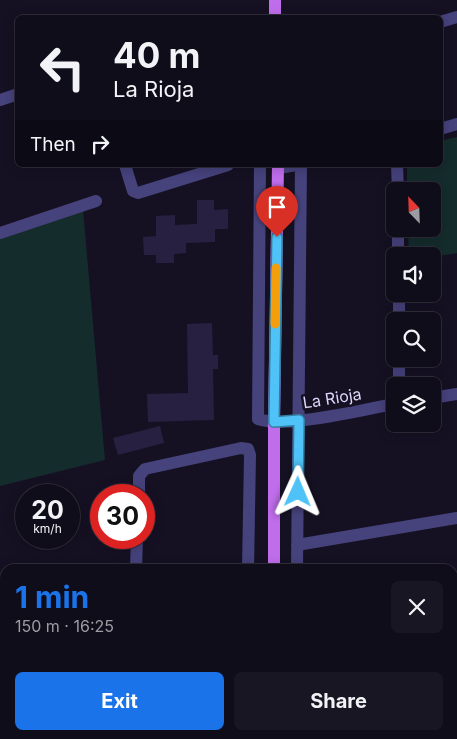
<!DOCTYPE html>
<html lang="en">
<head>
<meta charset="utf-8">
<style>
  :root { --surface:#100d1a; --page:#191623; --text:#f1f3f6; --muted:#9c9ca2; --line:#302d39; --accent:#1a73e8 }
  body { margin:0; font-family:Inter,sans-serif; background:var(--page); color:var(--text); height:100vh; display:flex; flex-direction:column; font-size:19px; white-space:nowrap }
  * { box-sizing:border-box; margin:0 }
  p { font-size:16px; color:var(--muted) }
  .icon { flex:none; width:28px; height:28px; fill:none; stroke:currentColor; stroke-width:2; stroke-linecap:round; stroke-linejoin:round }
  .map { position:relative; flex:1; overflow:hidden }
  .sheet { position:absolute; left:0px; top:564px; width:458px; height:176px; display:flex; flex-direction:column; background:var(--surface); border-radius:15px 15px 0 0; box-shadow:0 2px 12px #0003,0 0 0 1px var(--line) }
  .sheet>* { flex:none }
  .banner { position:absolute; left:15px; top:15px; width:428px; height:152px; border-radius:8px; box-shadow:0 2px 12px #0003,0 0 0 1px var(--line); background:#100d1a; color:var(--text); overflow:hidden }
  .needle { width:32px; rotate:337deg }
  .fabs { position:absolute; left:386px; top:182px; display:grid; gap:10px }
  .fabs a { display:grid; place-items:center; width:55px; height:55px; border-radius:8px; background:var(--surface); box-shadow:0 2px 12px #0003,0 0 0 1px var(--line); font-size:25px }
  .speed { position:absolute; left:15px; top:484px; display:flex; gap:10px; font-size:25px; font-weight:700; text-align:center }
  .speed>* { display:grid; place-content:center; width:65px; height:65px; border-radius:50%; background:var(--surface); box-shadow:0 2px 12px #0003,0 0 0 1px var(--line); line-height:1 }
  .speed small { font-size:12px; font-weight:400 }
  .speed .limit { border:8px solid #d22; background:#fff; color:#111 }
  .pin { position:absolute; display:grid; place-items:center; width:42px; height:42px; color:#fff; margin:-51px -21px; border-radius:50% 50% 50% 0; rotate:-45deg; box-shadow:0 0 5px #0007 }
  .pin .icon { rotate:45deg }
  .me { position:absolute; width:55px; margin:-28px; rotate:1deg; stroke-linejoin:round; filter:drop-shadow(0 0 4px #0008) }
  .turn { display:flex; align-items:center; gap:18px; height:105px; padding:0 15px; font-size:22px }
  .turn .icon { width:65px; height:65px; stroke-width:2.5 }
  .turn b { display:block; font-size:35px; line-height:42px }
  .then { display:flex; align-items:center; height:48px; padding:0 15px; background:#0003; gap:10px; font-size:19px }
  .round { display:grid; place-items:center; flex:none; width:52px; height:52px; border-radius:8px; background:var(--page) }
  .headline { display:flex; align-items:center; justify-content:space-between; height:85px; padding:0 15px }
  h1 { font-size:30px; font-weight:700; line-height:38px; color:var(--accent) }
  .primary-button { display:flex; gap:10px; margin-top:auto; padding:10px 15px }
  .primary-button a { flex:1; height:58px; border-radius:8px; background:var(--accent); color:#fff; font-size:20px; font-weight:700; line-height:58px; text-align:center }
  .primary-button a+a { background:var(--page); color:var(--text) }
  .map>svg:first-child { display:block }
  .green { fill:#152c2c }
  .building { fill:#272041 }
  .lines { fill:none; stroke-linecap:round; stroke-linejoin:round }
  .minor { stroke:#46427c; stroke-width:12 }
  .major { stroke:#c06dec; stroke-width:12 }
  .route-casing { stroke:#337fa1; stroke-width:12 }
  .route { stroke:#4fc3f7; stroke-width:9 }
  .slow { stroke:#f59e0b; stroke-width:9 }
  .labels { text-anchor:middle; dominant-baseline:central; stroke-width:5; stroke-linejoin:round; paint-order:stroke }
  .street-label { font-size:16px; fill:#ddd8fa; stroke:#151123 }
</style>
</head>
<body>
<div class="map">
<svg width="457" height="739" viewBox="0 0 457 739">
  <rect width="100%" height="100%" fill="#151123"/>
  <!-- green -->
  <path class="green" d="M457 137V253L433 257 409 256 408 229H432V191H407V165H440V141Z
    M83 210 105 460 0 486V236Z"/>
  <!-- building -->
  <path class="building" d="M197 200H214V210L228 209V229H215V242L186 243V253L174 254V263H156V255H144L143 237 156 236V216L175 215V225L197 224Z
    M212 323 213 355H218V369H213L214 420 148 422 147 394 188 393 187 324Z
    M160 426 164 443 118 455 113 438Z"/>
  <g class="lines">
    <!-- minor -->
    <path class="minor" d="M440 22 457 17
      M0 100 18 94
      M440 129 457 124
      M125 165 133 191 138 193 228 165
      M260 165 258 419C286 429 363 409 395 404
      M397 165 398 191
      M278 168 297 165
      M398 229V256
      M0 233 96 201
      M399 294V321
      M399 359V386
      M432 398 457 394
      M139 495V476L145 469 241 448 248 449 250 455 248 569
      M297 545 457 518
      M136 569 137 538
      M297 569 301 165
      M452 587H457
      M452 686 457 685
      M87 739 110 735
      M293 739V735"/>
    <!-- major -->
    <path class="major" d="M275 0V18
      M274 569V422L278 165
      M265 739 266 735"/>
  </g>
  <g class="lines">
    <defs>
      <path id="route" d="M277 237 274 422 299 420 298 492"/>
    </defs>
    <!-- route casing -->
    <use href="#route" class="route-casing"/>
    <!-- route -->
    <use href="#route" class="route"/>
    <!-- slow -->
    <path class="slow" d="M275 324 276 268"/>
  </g>
  <g class="labels">
    <!-- street labels -->
    <g class="street-label">
      <text transform="translate(332 398) rotate(-9)">La Rioja</text>
    </g>
  </g>
</svg>
<div class="fabs">
<a><svg class="needle" viewBox="-14 -14 28 28"><path d="M0-13l5 13h-10z" fill="#e53935"/><path d="M0 13l5-13h-10z" fill="#9c9ca2"/></svg></a>
<a><svg class="icon" aria-label="sound" viewBox="0 0 24 24"><path d="M4 9h4l5-4v14l-5-4H4zM17 9q2 3 0 6"/></svg></a>
<a><svg class="icon" aria-label="search" viewBox="0 0 24 24"><circle cx="10" cy="10" r="6"/><path d="M15 15l6 6"/></svg></a>
<a><svg class="icon" aria-label="layers" viewBox="0 0 24 24"><path d="M12 4l9 5-9 5-9-5zM3 14l9 5 9-5"/></svg></a>
</div>
<div class="speed"><div>20<small>km/h</small></div><div class="limit">30</div></div>
<div class="pin" style="left:277px;top:237px;background:#d93025"><svg class="icon" aria-label="arrive" viewBox="0 0 24 24"><path d="M6 21V4h12l-3 4 3 4H6"/></svg></div>
<svg class="me" style="left:298px;top:492px" viewBox="-20 -20 40 40"><path d="M0-17L14 15 0 8-14 15z" fill="#4fc3f7" stroke="#fff" stroke-width="4"/></svg>
<div class="banner">
<div class="turn"><svg class="icon" aria-label="left" viewBox="0 0 24 24"><path d="M17 20v-9H6M10 6l-5 5 5 5"/></svg><div><b>40 m</b>La Rioja</div></div>
<div class="then">Then<svg class="icon" aria-label="right" viewBox="0 0 24 24"><path d="M7 20v-9h11M14 6l5 5-5 5"/></svg></div>
</div>
<section class="sheet">
<div class="headline"><div><h1>1 min</h1><p>150 m · 16:25</p></div><a class="round"><svg class="icon" aria-label="close" viewBox="0 0 24 24"><path d="M6 6l12 12M18 6L6 18"/></svg></a></div>
<div class="primary-button"><a>Exit</a><a>Share</a></div>
</section>
</div>
</body>
</html>
